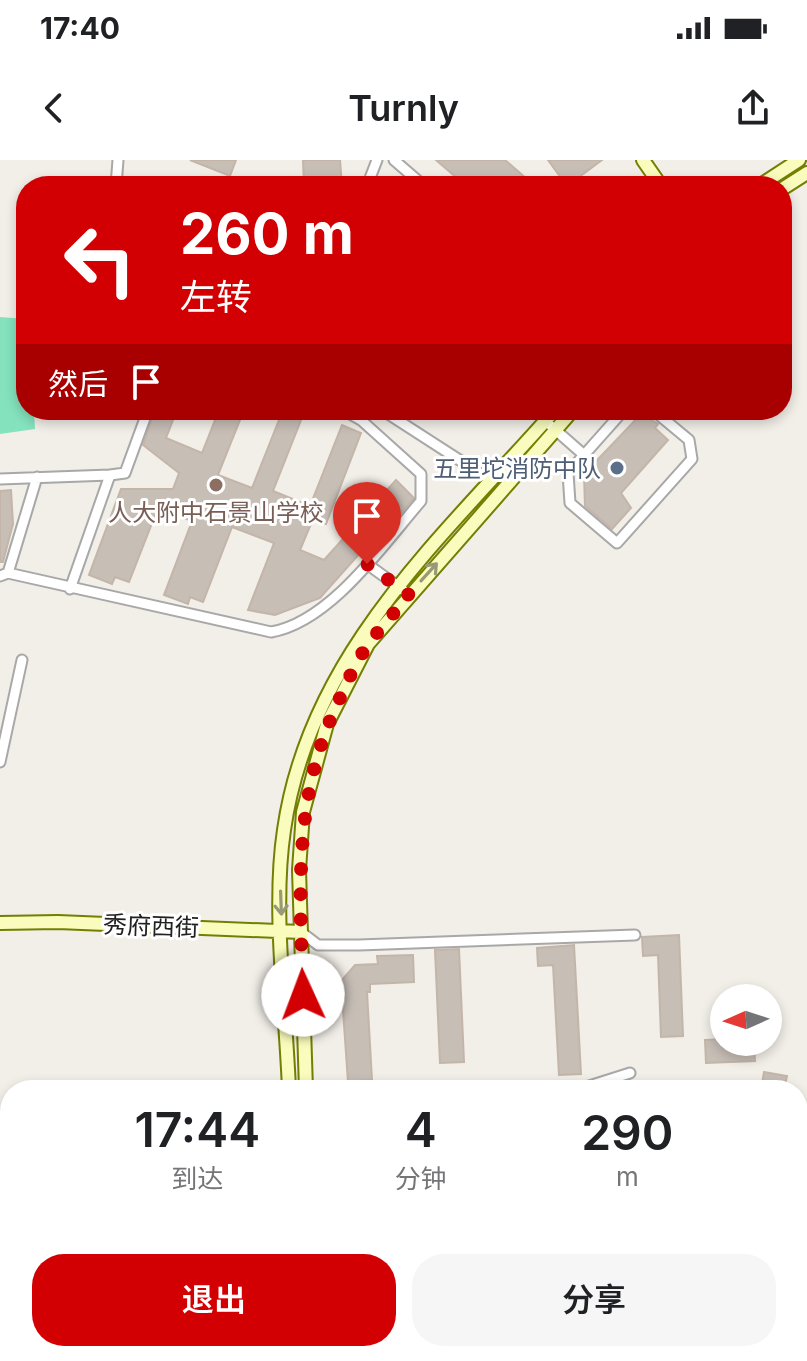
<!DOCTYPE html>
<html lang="zh">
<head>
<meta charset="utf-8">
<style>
  :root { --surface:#fff; --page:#f6f6f6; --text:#202124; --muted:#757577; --accent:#d20002 }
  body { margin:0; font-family:Inter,"Noto Sans SC",sans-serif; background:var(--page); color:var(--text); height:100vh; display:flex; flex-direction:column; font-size:30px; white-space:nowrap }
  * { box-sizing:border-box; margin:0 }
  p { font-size:26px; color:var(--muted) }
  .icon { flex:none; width:44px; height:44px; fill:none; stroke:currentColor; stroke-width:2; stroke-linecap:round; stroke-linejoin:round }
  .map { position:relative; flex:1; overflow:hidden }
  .sheet { position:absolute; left:0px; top:920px; width:808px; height:282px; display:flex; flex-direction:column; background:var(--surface); border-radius:32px 32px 0 0; box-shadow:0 4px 12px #0003 }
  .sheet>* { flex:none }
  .top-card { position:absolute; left:16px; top:16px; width:776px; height:244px; border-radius:32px; box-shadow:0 4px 12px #0003; background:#d20002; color:#fff; overflow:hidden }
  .needle { width:52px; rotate:267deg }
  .fabs { position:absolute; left:710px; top:824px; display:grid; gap:16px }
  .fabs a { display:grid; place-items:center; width:72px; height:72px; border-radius:50%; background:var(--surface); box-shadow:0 4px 12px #0003; font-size:40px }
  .pin { position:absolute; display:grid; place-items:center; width:68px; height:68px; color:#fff; margin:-82px -34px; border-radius:50% 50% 50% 0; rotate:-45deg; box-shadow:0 0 8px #0007 }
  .pin .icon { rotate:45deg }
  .me { position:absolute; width:88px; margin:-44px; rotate:358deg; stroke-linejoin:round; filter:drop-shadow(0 0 6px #0008) }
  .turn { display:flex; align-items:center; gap:28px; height:168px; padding:0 32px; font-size:36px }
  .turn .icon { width:104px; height:104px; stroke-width:2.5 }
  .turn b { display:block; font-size:56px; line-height:68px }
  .then { display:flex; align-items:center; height:76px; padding:0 32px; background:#0003; gap:16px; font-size:30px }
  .eta { display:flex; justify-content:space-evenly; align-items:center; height:136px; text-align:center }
  .eta b { font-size:48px; font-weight:600; line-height:56px }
  .cta { display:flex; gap:16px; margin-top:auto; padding:16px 32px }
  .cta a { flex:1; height:92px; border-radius:32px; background:var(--accent); color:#fff; font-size:32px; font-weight:600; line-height:92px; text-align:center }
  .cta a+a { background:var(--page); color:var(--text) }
  .status { display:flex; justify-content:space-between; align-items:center; height:56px; padding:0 40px; background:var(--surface); direction:ltr }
  .status svg { height:22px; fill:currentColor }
  header { display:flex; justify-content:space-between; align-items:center; height:104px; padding:0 32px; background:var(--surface); font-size:36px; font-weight:600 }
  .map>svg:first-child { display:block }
  .pitch { fill:#84e2bd }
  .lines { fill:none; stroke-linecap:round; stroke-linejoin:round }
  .river { stroke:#a7d4e0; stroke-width:20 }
  .building { fill:#c7beb6; stroke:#c4b5a9; stroke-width:2 }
  .street-casing { stroke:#a8a8a8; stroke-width:13 }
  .secondary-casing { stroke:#727f02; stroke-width:16 }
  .street { stroke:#fff; stroke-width:9 }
  .secondary { stroke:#f9fcbc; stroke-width:12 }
  .oneway { stroke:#989976 }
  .route { stroke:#d20002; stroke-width:14; stroke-dasharray:0 25.2 }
  .service-dot { fill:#5c6f8a; stroke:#fff; stroke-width:3 }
  .education-dot { fill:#8d6e63; stroke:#fff; stroke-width:3 }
  .labels { text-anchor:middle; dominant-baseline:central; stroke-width:6; stroke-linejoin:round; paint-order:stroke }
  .service-label { font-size:24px; fill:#4e5e75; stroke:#fff; text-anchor:end }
  .education-label { font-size:24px; fill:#785e54; stroke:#fff }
  .street-label { font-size:24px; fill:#212121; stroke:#fff }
</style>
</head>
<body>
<div class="status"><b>17:40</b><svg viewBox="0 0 49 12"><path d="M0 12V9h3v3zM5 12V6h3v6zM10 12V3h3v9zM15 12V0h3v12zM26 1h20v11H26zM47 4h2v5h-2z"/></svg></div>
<header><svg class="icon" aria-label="back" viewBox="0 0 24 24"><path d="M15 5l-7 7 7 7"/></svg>Turnly<svg class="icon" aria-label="share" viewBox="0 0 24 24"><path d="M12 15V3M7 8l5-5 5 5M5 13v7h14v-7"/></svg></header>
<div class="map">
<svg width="807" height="1201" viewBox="0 0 807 1201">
  <rect width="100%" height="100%" fill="#f2eee8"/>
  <!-- pitch -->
  <path class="pitch" d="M0 157 26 159V250H34L35 269 0 274Z"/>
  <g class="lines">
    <!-- river -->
    <path class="river" d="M0 1013H10
      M798 1140H807"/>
  </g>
  <!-- building -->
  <path class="building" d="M190 0H236L230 16Z
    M303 0H340L342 26H304Z
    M436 0H505L535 26H466Z
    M548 0H602L567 26Z
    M155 250H177L166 278 202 293 219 250H244L218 315 252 328 283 250H305L273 331 310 346 342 265 361 273 326 364 313 359 300 390 324 400 396 320 414 338 364 397 360 393 320 438 275 455 248 450 274 383 232 367 203 442 190 437 188 444 164 435 192 361 158 348 129 422 115 417 112 424 89 415 121 329H173L179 313 143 285Z
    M641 254 658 264 655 268 668 280 621 333 631 348 612 369 585 346 584 314Z
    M11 330 13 364 3 402H0V331Z
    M679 775 683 876 661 877 658 795 643 796 642 777Z
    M574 785 581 914 559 915 553 805 538 806 537 788Z
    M459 789 464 902 440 903 435 790Z
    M413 795 414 822 370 824V832H367L372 920 348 922 341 821 355 805 378 804 377 796Z
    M724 879V882H754L755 901 706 903 705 880Z
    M764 912 787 916 784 930H761Z"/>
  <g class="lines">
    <defs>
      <path id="street" d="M394 0 424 26
        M116 26 118 0
        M367 26 377 0
        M382 250 492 321
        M624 250 568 313 570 343 617 383 692 299 689 280 653 250
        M551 266 584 295
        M110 315 125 313 148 250
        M0 319 110 315 70 429
        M367 404 403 430
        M8 413 37 317
        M0 416 8 413 271 472C330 462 383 385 421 341V314L361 260 343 250
        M0 602 22 500
        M301 772 318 785H359L635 775
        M549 930 586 927 630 913
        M797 1201 803 1162"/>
      <path id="secondary" d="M643 0 661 26
        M759 26 799 0
        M782 29 807 13
        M0 763 58 762 301 772
        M289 930C286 849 272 749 284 670 309 493 443 377 555 250
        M306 930 299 710 303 652 327 564 368 484 573 250
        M0 1050H10
        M798 1162H807
        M306 1192 307 1201"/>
    </defs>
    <!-- street casing -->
    <use href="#street" class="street-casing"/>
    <!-- secondary casing -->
    <use href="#secondary" class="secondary-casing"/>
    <!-- street -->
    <use href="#street" class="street"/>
    <!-- secondary -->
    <use href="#secondary" class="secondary"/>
  </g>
  <!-- one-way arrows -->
  <defs><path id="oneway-shaft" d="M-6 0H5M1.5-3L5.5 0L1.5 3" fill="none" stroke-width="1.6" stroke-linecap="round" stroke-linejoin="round" transform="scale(2)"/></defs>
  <g class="oneway">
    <use href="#oneway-shaft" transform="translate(429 412) rotate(-48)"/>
    <use href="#oneway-shaft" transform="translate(281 743) rotate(88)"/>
  </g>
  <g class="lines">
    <!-- route -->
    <path class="route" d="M303 835C300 728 292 636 341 536 349 518 358 498 370 482 382 466 396 451 409 435L367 404"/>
  </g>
  <!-- markers -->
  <circle class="service-dot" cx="617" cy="308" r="8"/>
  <circle class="education-dot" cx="216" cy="325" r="8"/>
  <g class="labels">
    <!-- service labels -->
    <g class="service-label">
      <text x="601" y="308">五里坨消防中队</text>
    </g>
    <!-- education labels -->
    <g class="education-label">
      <text x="216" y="352">人大附中石景山学校</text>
    </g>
    <!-- street labels -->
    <g class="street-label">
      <text transform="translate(151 766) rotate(2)">秀府西街</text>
    </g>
  </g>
</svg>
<div class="fabs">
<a><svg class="needle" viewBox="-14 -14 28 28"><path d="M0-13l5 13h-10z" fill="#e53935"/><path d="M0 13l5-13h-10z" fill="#757577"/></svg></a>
</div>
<div class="pin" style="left:367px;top:404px;background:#d93025"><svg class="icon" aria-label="arrive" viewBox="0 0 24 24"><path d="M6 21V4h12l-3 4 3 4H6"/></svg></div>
<svg class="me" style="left:303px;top:835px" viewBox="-20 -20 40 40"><circle r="19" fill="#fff"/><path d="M0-13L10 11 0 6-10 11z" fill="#d20002"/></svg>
<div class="top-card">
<div class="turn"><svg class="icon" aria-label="left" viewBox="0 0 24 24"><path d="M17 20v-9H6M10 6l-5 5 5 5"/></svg><div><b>260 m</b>左转</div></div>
<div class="then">然后<svg class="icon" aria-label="arrive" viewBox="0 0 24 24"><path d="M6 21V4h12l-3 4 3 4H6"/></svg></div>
</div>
<section class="sheet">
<div class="eta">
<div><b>17:44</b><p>到达</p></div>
<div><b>4</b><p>分钟</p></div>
<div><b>290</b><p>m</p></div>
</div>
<div class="cta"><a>退出</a><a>分享</a></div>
</section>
</div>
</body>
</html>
